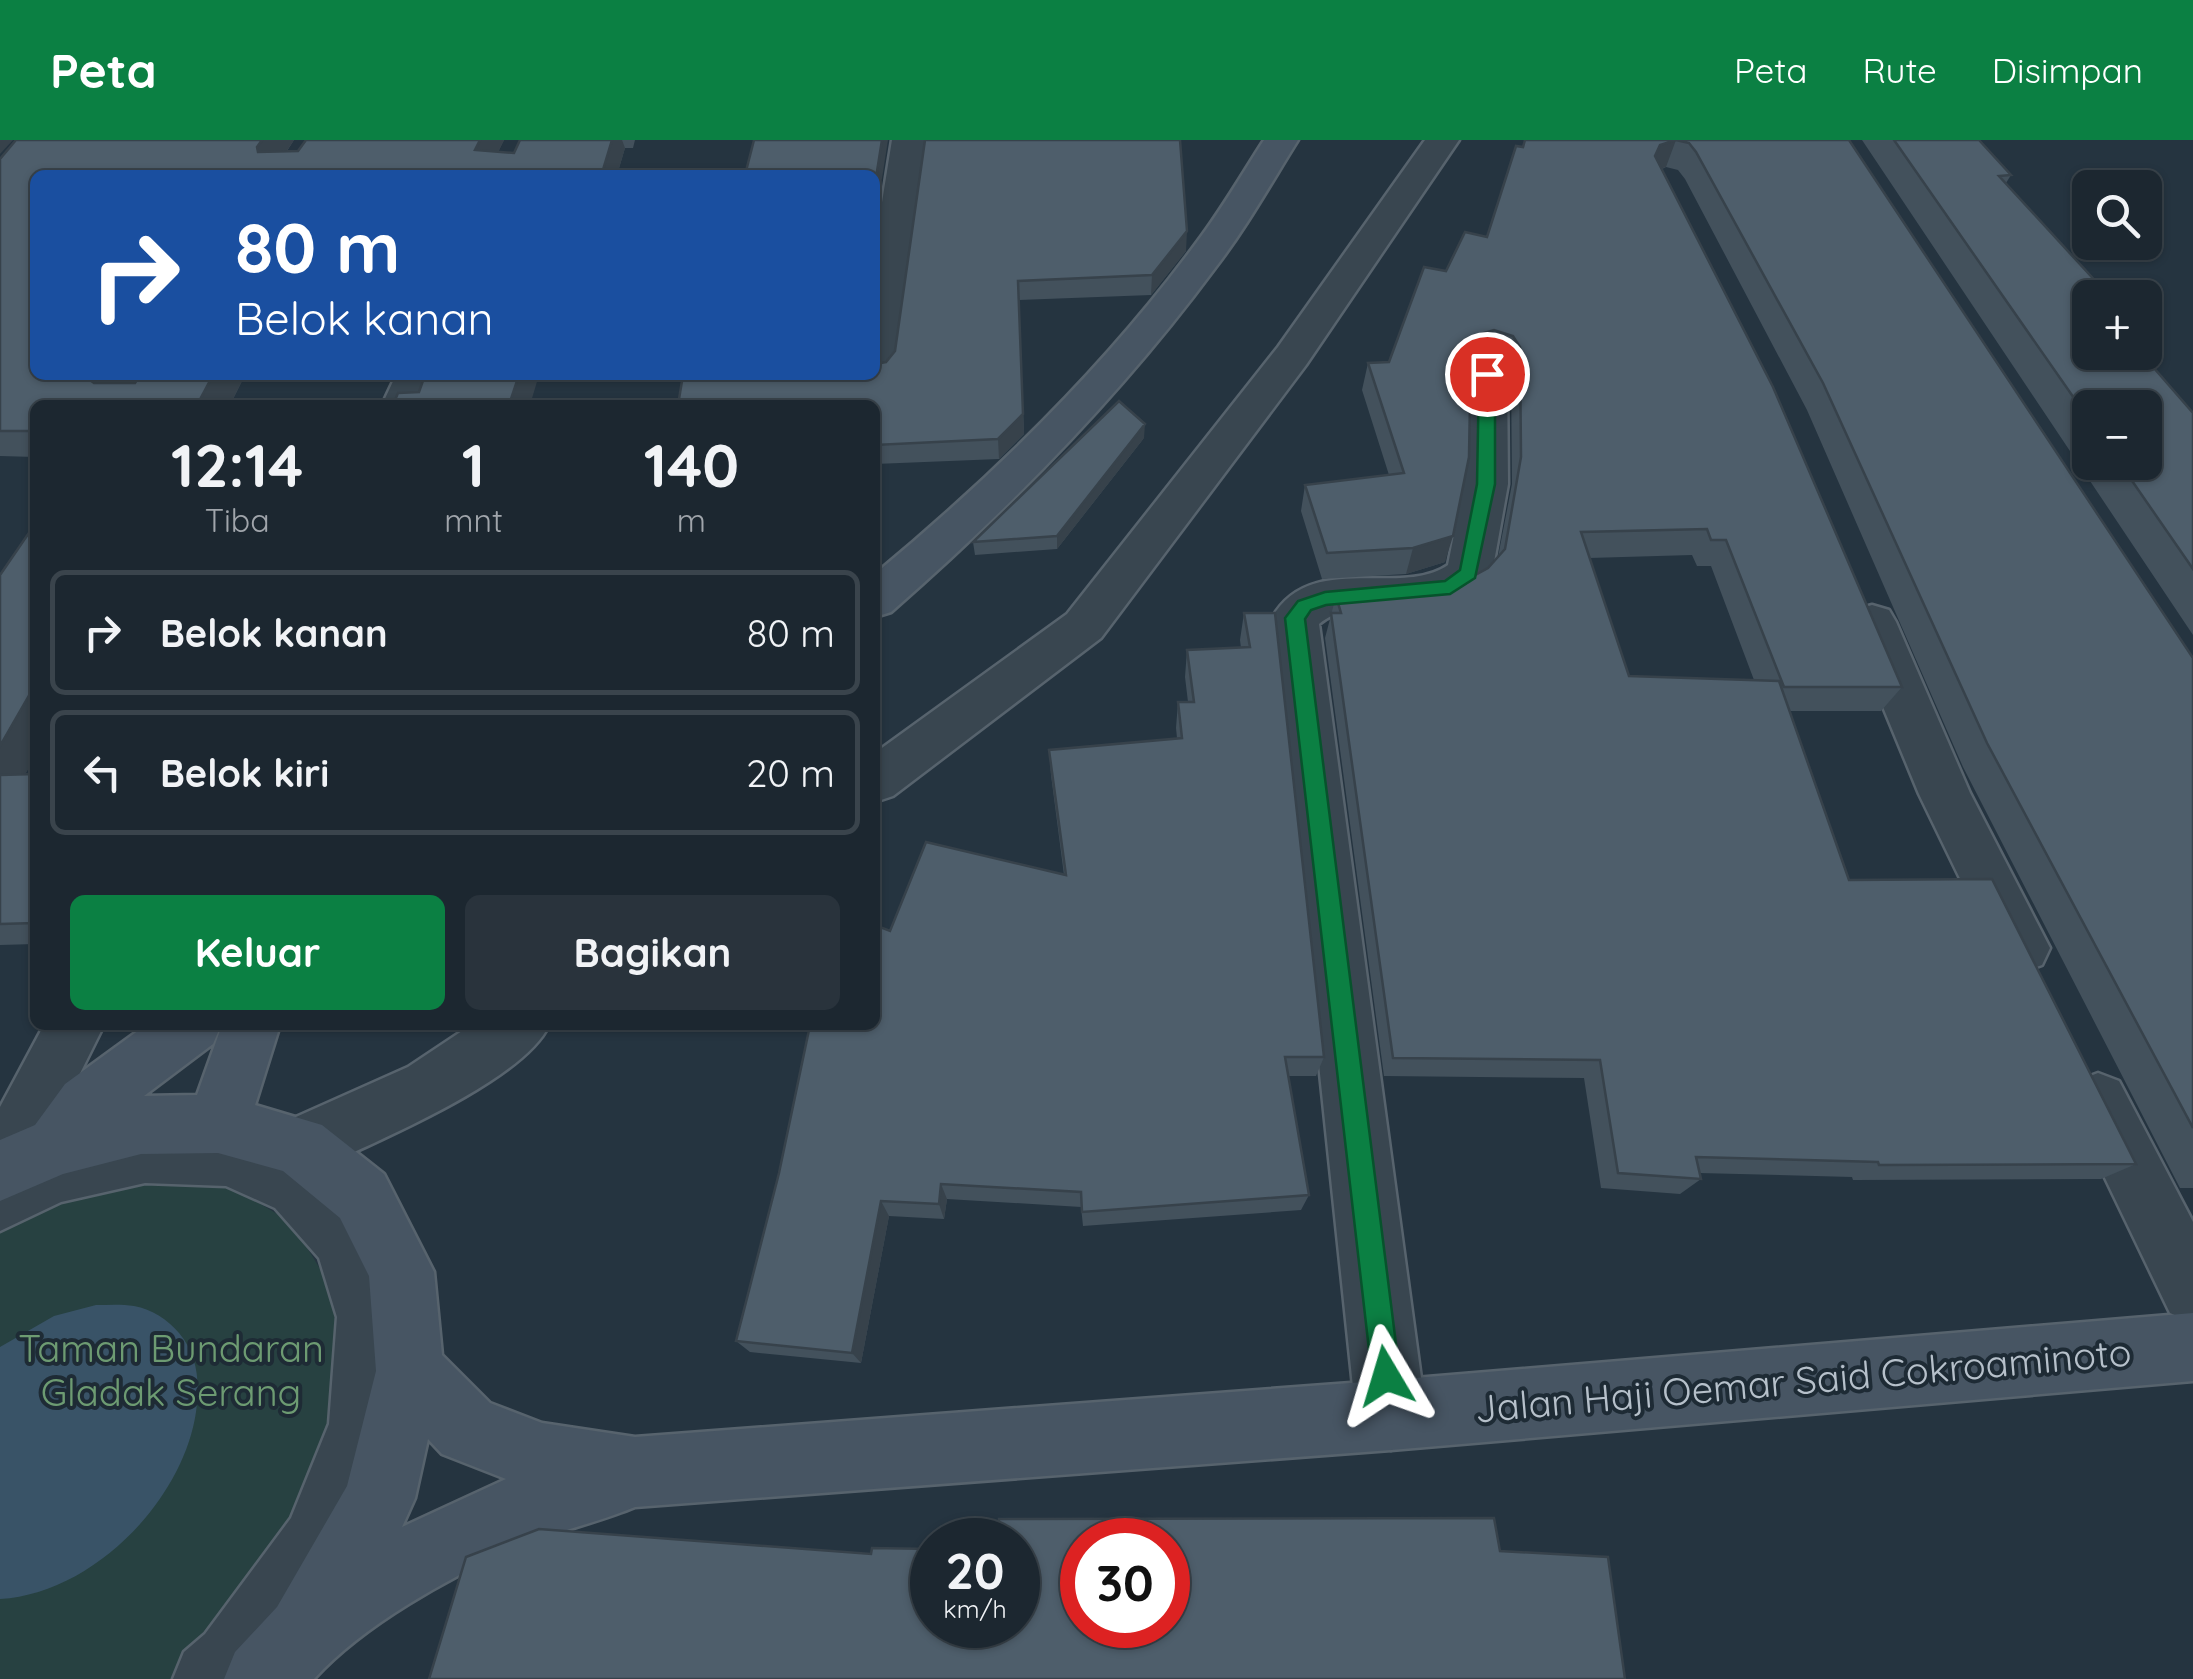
<!DOCTYPE html>
<html lang="id">
<head>
<meta charset="utf-8">
<style>
  :root { --surface:#1c2730; --page:#29333c; --text:#f1f3f6; --muted:#a0a5ab; --line:#3a444c; --accent:#0b8043 }
  body { margin:0; font-family:Quicksand,sans-serif; background:var(--page); color:var(--text); height:100vh; display:flex; flex-direction:column; font-size:38px; white-space:nowrap }
  * { box-sizing:border-box; margin:0 }
  p { font-size:32px; color:var(--muted) }
  .icon { flex:none; width:55px; height:55px; fill:none; stroke:currentColor; stroke-width:2; stroke-linecap:round; stroke-linejoin:round }
  .map { position:relative; flex:1; overflow:hidden }
  .sheet { position:absolute; left:30px; top:260px; width:850px; height:630px; display:flex; flex-direction:column; background:var(--surface); border-radius:15px; box-shadow:0 2px 8px #0004,0 0 0 2px var(--line) }
  .sheet>* { flex:none }
  .top-card { position:absolute; left:30px; top:30px; width:850px; height:210px; border-radius:15px; box-shadow:0 2px 8px #0004,0 0 0 2px var(--line); background:#1a4fa0; color:#fff; overflow:hidden }
  .controls { position:absolute; left:2072px; top:30px; display:grid; gap:20px }
  .controls a { display:grid; place-items:center; width:90px; height:90px; border-radius:15px; background:var(--surface); box-shadow:0 2px 8px #0004,0 0 0 2px var(--line); font-size:50px }
  .speed { position:absolute; left:910px; top:1378px; display:flex; gap:20px; font-size:50px; font-weight:700; text-align:center }
  .speed>* { display:grid; place-content:center; width:130px; height:130px; border-radius:50%; background:var(--surface); box-shadow:0 2px 8px #0004,0 0 0 2px var(--line); line-height:1 }
  .speed small { font-size:25px; font-weight:400 }
  .speed .limit { border:15px solid #d22; background:#fff; color:#111 }
  .pin { position:absolute; display:grid; place-items:center; width:85px; height:85px; color:#fff; margin:-42px; border:5px solid #fff; border-radius:50%; box-shadow:0 2px 10px #0007 }
  .me { position:absolute; width:110px; margin:-55px; rotate:353deg; stroke-linejoin:round; filter:drop-shadow(0 0 8px #0008) }
  .turn { display:flex; align-items:center; gap:35px; height:210px; padding:0 40px; font-size:45px }
  .turn .icon { width:130px; height:130px; stroke-width:2.5 }
  .turn b { display:block; font-size:70px; line-height:85px }
  .eta { display:flex; justify-content:space-evenly; align-items:center; height:170px; text-align:center }
  .eta b { font-size:60px; font-weight:700; line-height:70px }
  .cta { display:flex; gap:20px; margin-top:auto; padding:20px 40px }
  .cta a { flex:1; height:115px; border-radius:15px; background:var(--accent); color:#fff; font-size:40px; font-weight:700; line-height:115px; text-align:center }
  .cta a+a { background:var(--page); color:var(--text) }
  ul { padding:0; list-style:none }
  li { display:flex; align-items:center; gap:30px; height:125px; margin:0 20px 15px; padding:0 20px; border:5px solid var(--line); border-radius:15px }
  li div { flex:1 }
  li b { display:block; font-size:38px }
  li em { font-style:normal }
  header { display:flex; align-items:center; gap:60px; box-sizing:border-box; height:140px; padding:0 50px; background:var(--accent); color:#fff }
  header strong { font-size:48px }
  nav { display:flex; gap:55px; margin-inline-start:auto; font-size:35px }
  .map>svg:first-child { display:block }
  .green { fill:#274141 }
  .water { fill:#395367 }
  .lines { fill:none; stroke-linecap:round; stroke-linejoin:round }
  .street-casing { stroke:#57636d; stroke-width:5 }
  .secondary-casing { stroke:#57636d; stroke-width:5 }
  .street { fill:#394650; fill-rule:evenodd }
  .secondary { fill:#475563; fill-rule:evenodd }
  .wall { fill:#43515c; fill-rule:evenodd }
  .shaded-wall { fill:#37424b }
  .building { fill:#4e5e6b; stroke:#37424b; stroke-width:2.5; fill-rule:evenodd }
  .route { fill:#0b8043; stroke:#07532c; stroke-width:2.5 }
  .labels { text-anchor:middle; dominant-baseline:central; stroke-width:8; stroke-linejoin:round; paint-order:stroke }
  .near-park-label { font-size:38px; fill:#6d9b72; stroke:#1e2b35 }
  .near-street-label { font-size:38px; fill:#b6c0ca; stroke:#1e2b35 }
</style>
</head>
<body>
<header>
<strong>Peta</strong>
<nav><a>Peta</a><a>Rute</a><a>Disimpan</a></nav>
</header>
<div class="map">
<svg width="2193" height="1539" viewBox="0 0 2193 1539">
  <rect width="100%" height="100%" fill="#253440"/>
  <!-- green -->
  <path class="green" d="M160 1036 234 1048 292 1083 333 1150 344 1239 319 1346 180 1539H0V1079L76 1048Z"/>
  <!-- water -->
  <path class="water" d="M96 1165C108 1165 122 1164 134 1166 152 1169 168 1180 179 1193 198 1215 200 1243 196 1272 183 1361 92 1454 0 1459V1207L54 1176Z"/>
  <g class="lines">
    <defs>
      <path id="street" d="M892 0H926L895 229 889 238 875 241 859 235H875V106Z
        M1425 0H1459L1306 225 1101 498 893 656 875 662V613L1067 474 1278 207Z
        M1487 221 1501 225 1507 234 1508 344 1492 433C1456 495 1363 446 1319 484L1426 1275 1415 1299 1391 1310 1367 1299 1356 1275 1272 478C1310 410 1401 458 1448 425L1464 344 1467 234 1473 225Z
        M396 235H436L422 265H382Z
        M1872 465 1889 470 1896 482 1970 653 2050 808 2042 825 2022 832 2002 825 1919 654 1848 482 1855 470Z
        M44 885H104L43 1008 145 983 229 986 270 1003 278 985 408 927 471 885H549C524 940 379 1000 322 1027L369 1077 403 1177 399 1284 343 1429 265 1539H173L184 1512 205 1494 291 1378 329 1284 337 1177 319 1118 275 1068 226 1046 145 1043 61 1062 0 1091V967Z
        M2098 933 2119 941 2193 1082V1183L2170 1173 2068 961 2077 941Z"/>
      <path id="secondary" d="M1264 0H1298C1271 43 1246 88 1215 128 1121 255 1010 368 891 472L875 477V434C993 336 1106 226 1197 102 1222 69 1242 34 1264 0Z
        M146 885H221L213 904 144 956 197 955 222 885H280L255 965 322 985 384 1034 434 1132 442 1215 490 1263 542 1283 635 1297 1391 1240 2193 1173V1241L1391 1310 635 1367C597 1383 556 1391 518 1407 450 1437 364 1484 314 1539H224L235 1512 277 1467 347 1346 376 1231 369 1136 340 1078 283 1031 218 1013 141 1014 63 1034 0 1061V1000L35 985 65 944ZM428 1299 442 1314 506 1339 402 1387 415 1358Z"/>
    </defs>
    <!-- street casing -->
    <use href="#street" class="street-casing"/>
    <!-- secondary casing -->
    <use href="#secondary" class="secondary-casing"/>
    <!-- street -->
    <use href="#street" class="street"/>
    <!-- secondary -->
    <use href="#secondary" class="secondary"/>
  </g>
  <!-- wall -->
  <path class="wall" d="M16 0H294L287 11H298L306 0H504L498 12 514 13 520 0H635L633 8H625L617 35H35V235H132L126 243H135L140 235H245L230 265H35V317L0 316V19Z
    M925 0 1186 111 1151 155 1019 160 1024 294 999 319 875 324V235L895 211Z
    M1525 0H1849L2193 518V1048H2180L1963 627 1807 270 1685 39 1678 30 1666 27 1662 29 1902 547 1881 571H1790L1849 740 2136 1024 2101 1039 1853 1040 1852 1037 1699 1033 1701 1039 1680 1054 1601 1048 1584 938 1384 936 1325 498 1336 456 1466 440 1488 428 1498 417 1512 344 1511 234 1504 223 1486 217 1471 223 1445 422 1406 434 1322 439 1301 371 1305 345 1389 335 1362 250 1368 223 1389 222 1446 131 1487 97ZM1692 415 1697 426H1711L1754 540 1629 536 1589 418Z
    M1862 0H1979L2011 35 2006 43 2090 158 2193 273V495ZM2090 268 2145 322H2090Z
    M1144 298 1057 409 975 415 973 402Z
    M35 384V617L25 634H35V804L0 805V435Z
    M1244 473 1324 917 1316 936H1288L1309 1055 1301 1070 1083 1086 1081 1067 947 1059 944 1079 889 1076 861 1223 750 1212 736 1201 779 1033 890 791 1064 735 1051 635 1049 610 1177 598 1176 588 1178 562H1188L1185 537 1187 510 1241 508 1240 500Z"/>
  <!-- shaded-wall -->
  <path class="shaded-wall" d="M0 0H13L0 14Z
    M262 0H294L272 33 258 12 257 7Z
    M480 0H504L487 35 475 10Z
    M612 0H622L625 8 617 35H602V33Z
    M882 0H888L875 83V44Z
    M1676 0 1666 27 1650 32 1660 5Z
    M1187 91 1186 111 1151 155 1152 135Z
    M1018 141 1024 294 999 319 998 299Z
    M1494 190 1486 217 1472 221 1463 234 1471 207 1480 194Z
    M93 235H132L112 265 90 240Z
    M213 235H245L230 265H197Z
    M519 235H539L530 265H509Z
    M1145 284 1144 298 1057 409V396Z
    M1453 396 1445 422 1406 434 1413 408Z
    M35 545V617L12 658 0 648V606Z
    M941 1044 947 1059 944 1079 939 1064Z
    M881 1061 889 1076 861 1223 852 1213Z"/>
  <!-- building -->
  <path class="building" d="M16 0H262L257 7 258 12 298 11 306 0H480L475 10 514 13 520 0H612L602 33H589V35H35V235H93L90 240 94 243H135L140 235H213L197 265H35V291H0V19Z
    M754 0H882L875 44V35H745Z
    M925 0H1180L1187 91 1152 135 1018 141 1023 274 998 299 875 305V265H678L683 235H875V224L886 222 895 211Z
    M1525 0H1849L2193 518V988L1987 603 1823 243 1696 12 1689 3 1676 0 1660 5 1655 16 1773 247 1902 547H1784L1726 400H1711L1707 389 1581 392 1629 536 1779 541 1849 740 1992 739 2136 1024 1879 1025 1878 1022 1696 1017 1701 1039 1618 1033 1600 920 1393 918 1331 473H1341L1336 456 1345 451 1466 440 1488 428 1505 409 1521 317 1520 207 1513 196 1494 190 1480 194 1471 207 1469 317 1453 396 1413 408 1327 413 1305 345 1404 333 1368 223 1389 222 1424 127 1446 131 1465 92 1487 97 1516 6 1523 7Z
    M1894 0H1979L2011 35 1999 36 2111 158H2090V212H2140L2193 273V429L2119 322H2145V268H2090V281Z
    M425 235H519L509 265H393L398 253 419 252Z
    M1119 261 1145 284 1057 396 973 402Z
    M35 384V545L0 606V435Z
    M1244 473H1275L1324 917H1285L1309 1055 1082 1072 1081 1052 941 1044 939 1064 881 1061 852 1213 736 1201 779 1033 810 885H875V785L890 791 926 702 1066 735 1049 610 1182 598 1178 562H1194L1187 510 1250 507Z
    M35 634V783L0 784V635Z
    M1494 1378 1500 1411 1608 1417 1625 1539H429L466 1417 539 1389 871 1414 872 1408 932 1409V1485H1018V1400H998L999 1379ZM1082 1400H1168V1485H1082Z"/>
  <!-- route -->
  <path class="route" d="M1487 229 1495 234V344L1475 438 1450 454 1326 465 1311 470 1305 479 1400 1236 1396 1246 1386 1250 1376 1246 1372 1236 1285 478 1298 461 1325 452 1445 441 1460 430 1477 344 1479 234Z"/>
  <g class="labels">
    <!-- near-park labels -->
    <g class="near-park-label">
      <text x="171" y="1208">Taman Bundaran<tspan x="171" dy="44">Gladak Serang</tspan></text>
    </g>
    <!-- near-street labels -->
    <g class="near-street-label">
      <text transform="translate(1803 1240) rotate(-5)">Jalan Haji Oemar Said Cokroaminoto</text>
    </g>
  </g>
</svg>
<div class="controls">
<a><svg class="icon" aria-label="search" viewBox="0 0 24 24"><circle cx="10" cy="10" r="6"/><path d="M15 15l6 6"/></svg></a>
<a>+</a>
<a>−</a>
</div>
<div class="speed"><div>20<small>km/h</small></div><div class="limit">30</div></div>
<div class="pin" style="left:1487px;top:234px;background:#d93025"><svg class="icon" aria-label="arrive" viewBox="0 0 24 24"><path d="M6 21V4h12l-3 4 3 4H6"/></svg></div>
<svg class="me" style="left:1386px;top:1236px" viewBox="-20 -20 40 40"><path d="M0-17L14 15 0 8-14 15z" fill="#0b8043" stroke="#fff" stroke-width="4"/></svg>
<div class="top-card">
<div class="turn"><svg class="icon" aria-label="right" viewBox="0 0 24 24"><path d="M7 20v-9h11M14 6l5 5-5 5"/></svg><div><b>80 m</b>Belok kanan</div></div>
</div>
<section class="sheet">
<div class="eta">
<div><b>12:14</b><p>Tiba</p></div>
<div><b>1</b><p>mnt</p></div>
<div><b>140</b><p>m</p></div>
</div>
<ul>
<li><svg class="icon" aria-label="right" viewBox="0 0 24 24"><path d="M7 20v-9h11M14 6l5 5-5 5"/></svg><div><b>Belok kanan</b></div><em>80 m</em></li>
<li><svg class="icon" aria-label="left" viewBox="0 0 24 24"><path d="M17 20v-9H6M10 6l-5 5 5 5"/></svg><div><b>Belok kiri</b></div><em>20 m</em></li>
</ul>
<div class="cta"><a>Keluar</a><a>Bagikan</a></div>
</section>
</div>
</body>
</html>
